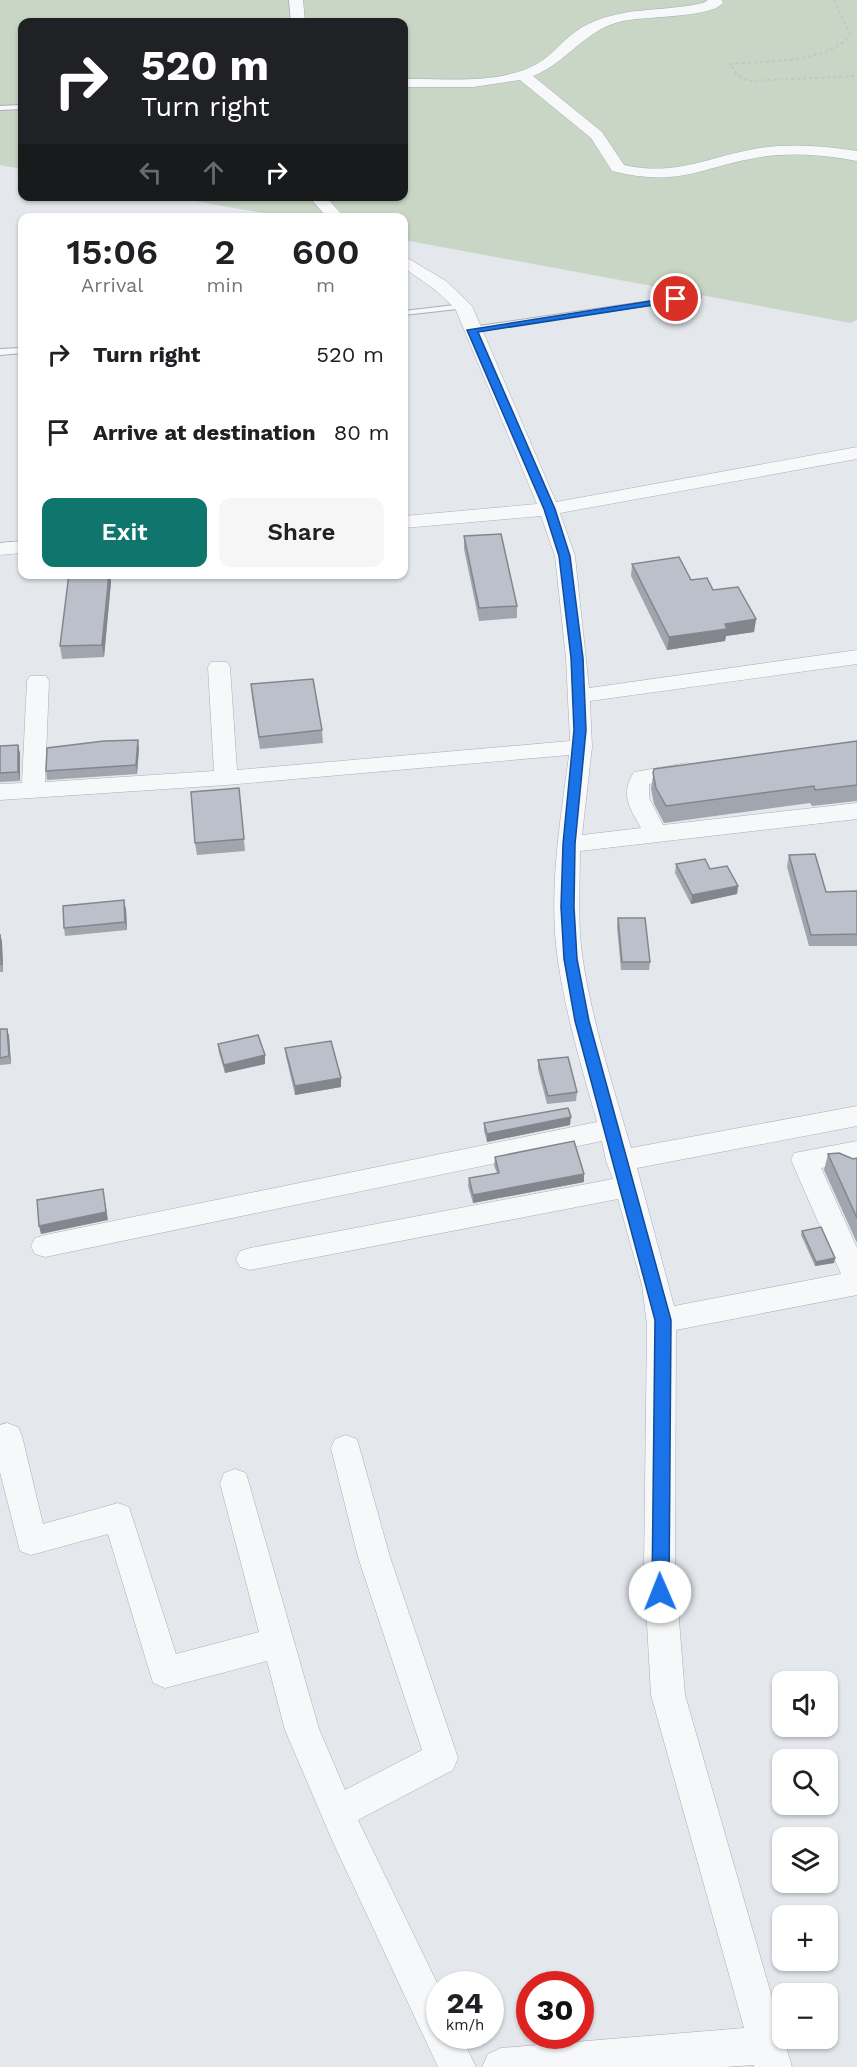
<!DOCTYPE html>
<html lang="en">
<head>
<meta charset="utf-8">
<style>
  :root { --surface:#fff; --page:#f6f6f6; --text:#202124; --muted:#757577; --accent:#0f766e }
  body { margin:0; font-family:"Work Sans",sans-serif; background:var(--page); color:var(--text); height:100vh; display:flex; flex-direction:column; font-size:22px; white-space:nowrap }
  * { box-sizing:border-box; margin:0 }
  p { font-size:20px; color:var(--muted) }
  .icon { flex:none; width:33px; height:33px; fill:none; stroke:currentColor; stroke-width:2; stroke-linecap:round; stroke-linejoin:round }
  .map { position:relative; flex:1; overflow:hidden }
  .drawer { position:absolute; left:18px; top:213px; width:390px; height:366px; display:flex; flex-direction:column; background:var(--surface); border-radius:12px; box-shadow:0 2px 4px #0004 }
  .drawer>* { flex:none }
  .top-card { position:absolute; left:18px; top:18px; width:390px; height:183px; border-radius:12px; box-shadow:0 2px 4px #0004; background:#202124; color:#fff; overflow:hidden }
  .controls { position:absolute; left:772px; top:1671px; display:grid; gap:12px }
  .controls a { display:grid; place-items:center; width:66px; height:66px; border-radius:12px; background:var(--surface); box-shadow:0 2px 4px #0004; font-size:30px }
  .speed { position:absolute; left:426px; top:1971px; display:flex; gap:12px; font-size:30px; font-weight:700; text-align:center }
  .speed>* { display:grid; place-content:center; width:78px; height:78px; border-radius:50%; background:var(--surface); box-shadow:0 2px 4px #0004; line-height:1 }
  .speed small { font-size:15px; font-weight:400 }
  .speed .limit { border:9px solid #d22; background:#fff; color:#111 }
  .pin { position:absolute; display:grid; place-items:center; width:51px; height:51px; color:#fff; margin:-26px; border:3px solid #fff; border-radius:50%; box-shadow:0 2px 6px #0007 }
  .me { position:absolute; width:66px; margin:-33px; rotate:359deg; stroke-linejoin:round; filter:drop-shadow(0 0 4px #0008) }
  .turn { display:flex; align-items:center; gap:21px; height:126px; padding:0 24px; font-size:27px }
  .turn .icon { width:78px; height:78px; stroke-width:2.5 }
  .turn b { display:block; font-size:42px; line-height:51px }
  .lanes { display:flex; align-items:center; height:57px; padding:0 24px; background:#0003; justify-content:center; gap:30px; direction:ltr }
  .lanes .off { opacity:.35 }
  .eta { display:flex; justify-content:space-evenly; align-items:center; height:102px; text-align:center }
  .eta b { font-size:36px; font-weight:600; line-height:42px }
  .action { display:flex; gap:12px; margin-top:auto; padding:12px 24px }
  .action a { flex:1; height:69px; border-radius:12px; background:var(--accent); color:#fff; font-size:24px; font-weight:600; line-height:69px; text-align:center }
  .action a+a { background:var(--page); color:var(--text) }
  ul { padding:0; list-style:none }
  li { display:flex; align-items:center; gap:18px; height:78px; padding:0 24px }
  li div { flex:1 }
  li b { display:block; font-size:22px }
  li em { font-style:normal }
  .map>svg:first-child { display:block }
  .green { fill:#c9d6c5 }
  .lines { fill:none; stroke-linecap:round; stroke-linejoin:round }
  .service-casing { stroke:#a9aeb7; stroke-width:2 }
  .minor-casing { stroke:#a9aeb7; stroke-width:1 }
  .path { stroke:#c2c5cb; stroke-width:2; stroke-dasharray:3 3; stroke-linecap:butt }
  .service { fill:#f7f8fa; fill-rule:evenodd }
  .minor { fill:#f7f8fa; fill-rule:evenodd }
  .wall { fill:#a1a5ae }
  .shaded-wall { fill:#83868d }
  .building { fill:#bbc0ca; stroke:#83868d; stroke-width:1.5 }
  .route { fill:#1a73e8; stroke:#114b97; stroke-width:1.5 }
</style>
</head>
<body>
<div class="map">
<svg width="857" height="2067" viewBox="0 0 857 2067">
  <rect width="100%" height="100%" fill="#e4e7ec"/>
  <!-- green -->
  <path class="green" d="M0 0H857V320L851 323 404 240V218L285 217 172 197 404 196V22H22V169L0 165Z"/>
  <g class="lines">
    <defs>
      <path id="service" d="M22 105V109L0 110V106Z
        M698 294H701V298L472 331 468 329 472 327Z
        M463 304 467 306 466 308 404 315V311Z
        M22 348V353L0 355V349Z"/>
      <path id="minor" d="M289 0H303L305 22H291Z
        M708 0H722L723 3C710 18 645 16 623 21 585 29 568 62 533 76L602 132 624 165C677 177 710 156 760 148 792 143 825 146 857 151V161C825 155 793 152 761 157 699 167 681 188 612 171L591 138 520 80 473 87H404V79C446 78 496 85 535 65 549 58 559 45 570 36 586 22 604 17 624 13 640 9 702 8 708 0Z
        M308 196H325L345 218H328Z
        M404 256 446 281 472 306 556 502 857 447V459L560 513 575 556 589 688 857 650V664L590 701 592 747 582 835 641 828C629 807 620 794 634 772L687 763 695 765 698 770 695 775 649 784V798L663 825 857 803V819L580 851C580 887 577 925 583 961 593 1025 613 1086 631 1148L857 1106V1126L637 1168 674 1306 841 1274 791 1160 794 1153 857 1141V1163L821 1168 857 1248V1295L676 1330 675 1570 685 1695 792 2067H754V2065L724 2067H482L488 2054 501 2048 744 2028 651 1695 644 1570 647 1325 642 1285 618 1199 250 1270 240 1267 236 1259 240 1251 250 1248 613 1179 606 1161 602 1141 45 1257 35 1254 31 1246 35 1238 45 1235 597 1122C582 1068 566 1016 558 961 548 893 560 823 569 755L226 785 0 800V784L22 783 27 681 30 676H46L49 681 45 782 214 771 208 667 211 662H227L230 667 237 770 570 741 566 658 555 556 541 516 404 528V516L537 504 455 308 434 289 404 268Z
        M22 541V553L0 555V543Z
        M7 1423 18 1427 22 1436 43 1524 118 1503 129 1507 176 1654 259 1632 220 1483 224 1473 235 1469 246 1473 319 1729 345 1790 422 1750 358 1557 331 1448 335 1439 346 1435 357 1439 390 1557 458 1758 453 1770 358 1820 440 1989V2036H461L476 2067H438L332 1840 285 1730 267 1661 165 1688 153 1683 108 1534 31 1555 20 1551 0 1472V1425Z"/>
    </defs>
    <!-- service casing -->
    <use href="#service" class="service-casing"/>
    <!-- minor casing -->
    <use href="#minor" class="minor-casing"/>
    <!-- path -->
    <path class="path" d="M834 0 850 34C833 63 762 61 730 64L737 75 748 81 857 76"/>
    <!-- service -->
    <use href="#service" class="service"/>
    <!-- minor -->
    <use href="#minor" class="minor"/>
  </g>
  <!-- wall -->
  <path class="wall" d="M464 536 517 606V618L479 621 464 549Z
    M632 564 691 580 713 590 756 619 754 632 726 636 725 641 667 650 631 576Z
    M111 582 104 657 62 659 60 646Z
    M251 684 322 730 323 743 260 749 252 697Z
    M857 741V801L812 806 810 803 664 823 654 804 651 789 654 769Z
    M18 745 20 754V781L0 782V746Z
    M139 748 137 774 47 780 46 771Z
    M239 788 245 851 197 855 195 843Z
    M789 855 826 892 857 891V946H809L787 867Z
    M676 864 710 869 738 886 737 894 691 904 675 873Z
    M126 909 127 930 65 936 64 928Z
    M618 918 650 962 649 970H621L617 927Z
    M0 934 2 942 3 972H0Z
    M0 1029H7L9 1036 11 1064 0 1065Z
    M218 1044 265 1055V1064L225 1073 219 1053Z
    M285 1048 341 1078V1087L295 1095 286 1057Z
    M538 1060 577 1092 576 1101 547 1104 538 1069Z
    M484 1123 570 1125 487 1142 484 1131Z
    M828 1154 853 1159 857 1158V1243L824 1170Z
    M495 1157 584 1174V1182L473 1203 468 1186 469 1178 497 1173 494 1166Z
    M802 1231 835 1258 834 1263 815 1266 801 1235Z"/>
  <!-- shaded-wall -->
  <path class="shaded-wall" d="M109 574H110L111 582 104 657 102 645Z
    M756 619 754 632 726 636 725 641 667 650 669 637 725 624Z
    M138 740 139 748 137 774 136 765Z
    M18 745 20 754V781L18 772Z
    M738 886 737 894 691 904 692 895Z
    M124 900 126 909 127 930 125 922Z
    M0 934 2 942 3 972 2 964Z
    M7 1029 9 1036 11 1064 9 1056Z
    M265 1055V1064L225 1073 224 1065Z
    M341 1078V1087L295 1095V1086Z
    M571 1117 570 1125 487 1142V1134Z
    M584 1174V1182L473 1203V1195Z
    M103 1189 108 1220 41 1234 39 1226Z
    M835 1258 834 1263 815 1266 816 1262Z"/>
  <!-- building -->
  <path class="building" d="M501 534 517 606 479 608 464 536Z
    M679 557 691 580 707 578 713 590 738 587 756 619 725 624 727 629 669 637 632 564Z
    M69 574H109L102 645 60 646Z
    M313 679 322 730 259 737 251 684Z
    M138 740 136 765 46 771 47 748 104 741Z
    M857 741V785L815 790 814 786 666 806 656 788 653 773 654 769Z
    M18 745V772L0 773V746Z
    M239 788 244 839 195 843 191 792Z
    M815 854 826 892 857 891V934L811 935 789 855Z
    M705 859 710 869 727 866 738 886 692 895 676 864Z
    M124 900 125 922 64 928 63 906Z
    M618 918H645L650 962H622Z
    M0 934 2 964H0Z
    M0 1029H7L9 1056 0 1058Z
    M258 1035 265 1055 224 1065 218 1044Z
    M331 1041 341 1078 295 1086 285 1048Z
    M568 1057 577 1092 548 1096 538 1060Z
    M568 1108 571 1117 487 1134 484 1123Z
    M574 1141 584 1174 473 1195 469 1178 499 1173 495 1157Z
    M839 1153 853 1159 857 1158V1218L828 1154Z
    M103 1189 106 1212 39 1226 37 1200Z
    M821 1227 835 1258 816 1262 802 1231Z"/>
  <!-- route -->
  <path class="route" d="M676 297 680 299 679 301 478 332 555 509 570 556 583 658 586 730 575 844 574 907 577 959 589 1021 671 1320 669 1592 666 1598 660 1600 654 1598 652 1592 655 1320 575 1021 564 959 561 907 563 844 574 730 571 658 559 556 544 509 467 330Z"/>
</svg>
<div class="controls">
<a><svg class="icon" aria-label="sound" viewBox="0 0 24 24"><path d="M4 9h4l5-4v14l-5-4H4zM17 9q2 3 0 6"/></svg></a>
<a><svg class="icon" aria-label="search" viewBox="0 0 24 24"><circle cx="10" cy="10" r="6"/><path d="M15 15l6 6"/></svg></a>
<a><svg class="icon" aria-label="layers" viewBox="0 0 24 24"><path d="M12 4l9 5-9 5-9-5zM3 14l9 5 9-5"/></svg></a>
<a>+</a>
<a>−</a>
</div>
<div class="speed"><div>24<small>km/h</small></div><div class="limit">30</div></div>
<div class="pin" style="left:676px;top:299px;background:#d93025"><svg class="icon" aria-label="arrive" viewBox="0 0 24 24"><path d="M6 21V4h12l-3 4 3 4H6"/></svg></div>
<svg class="me" style="left:660px;top:1592px" viewBox="-20 -20 40 40"><circle r="19" fill="#fff"/><path d="M0-13L10 11 0 6-10 11z" fill="#1a73e8"/></svg>
<div class="top-card">
<div class="turn"><svg class="icon" aria-label="right" viewBox="0 0 24 24"><path d="M7 20v-9h11M14 6l5 5-5 5"/></svg><div><b>520 m</b>Turn right</div></div>
<div class="lanes"><svg class="icon off" aria-label="left" viewBox="0 0 24 24"><path d="M17 20v-9H6M10 6l-5 5 5 5"/></svg><svg class="icon off" aria-label="ahead" viewBox="0 0 24 24"><path d="M12 20V5M6 11l6-6 6 6"/></svg><svg class="icon" aria-label="right" viewBox="0 0 24 24"><path d="M7 20v-9h11M14 6l5 5-5 5"/></svg></div>
</div>
<section class="drawer">
<div class="eta">
<div><b>15:06</b><p>Arrival</p></div>
<div><b>2</b><p>min</p></div>
<div><b>600</b><p>m</p></div>
</div>
<ul>
<li><svg class="icon" aria-label="right" viewBox="0 0 24 24"><path d="M7 20v-9h11M14 6l5 5-5 5"/></svg><div><b>Turn right</b></div><em>520 m</em></li>
<li><svg class="icon" aria-label="arrive" viewBox="0 0 24 24"><path d="M6 21V4h12l-3 4 3 4H6"/></svg><div><b>Arrive at destination</b></div><em>80 m</em></li>
</ul>
<div class="action"><a>Exit</a><a>Share</a></div>
</section>
</div>
</body>
</html>
